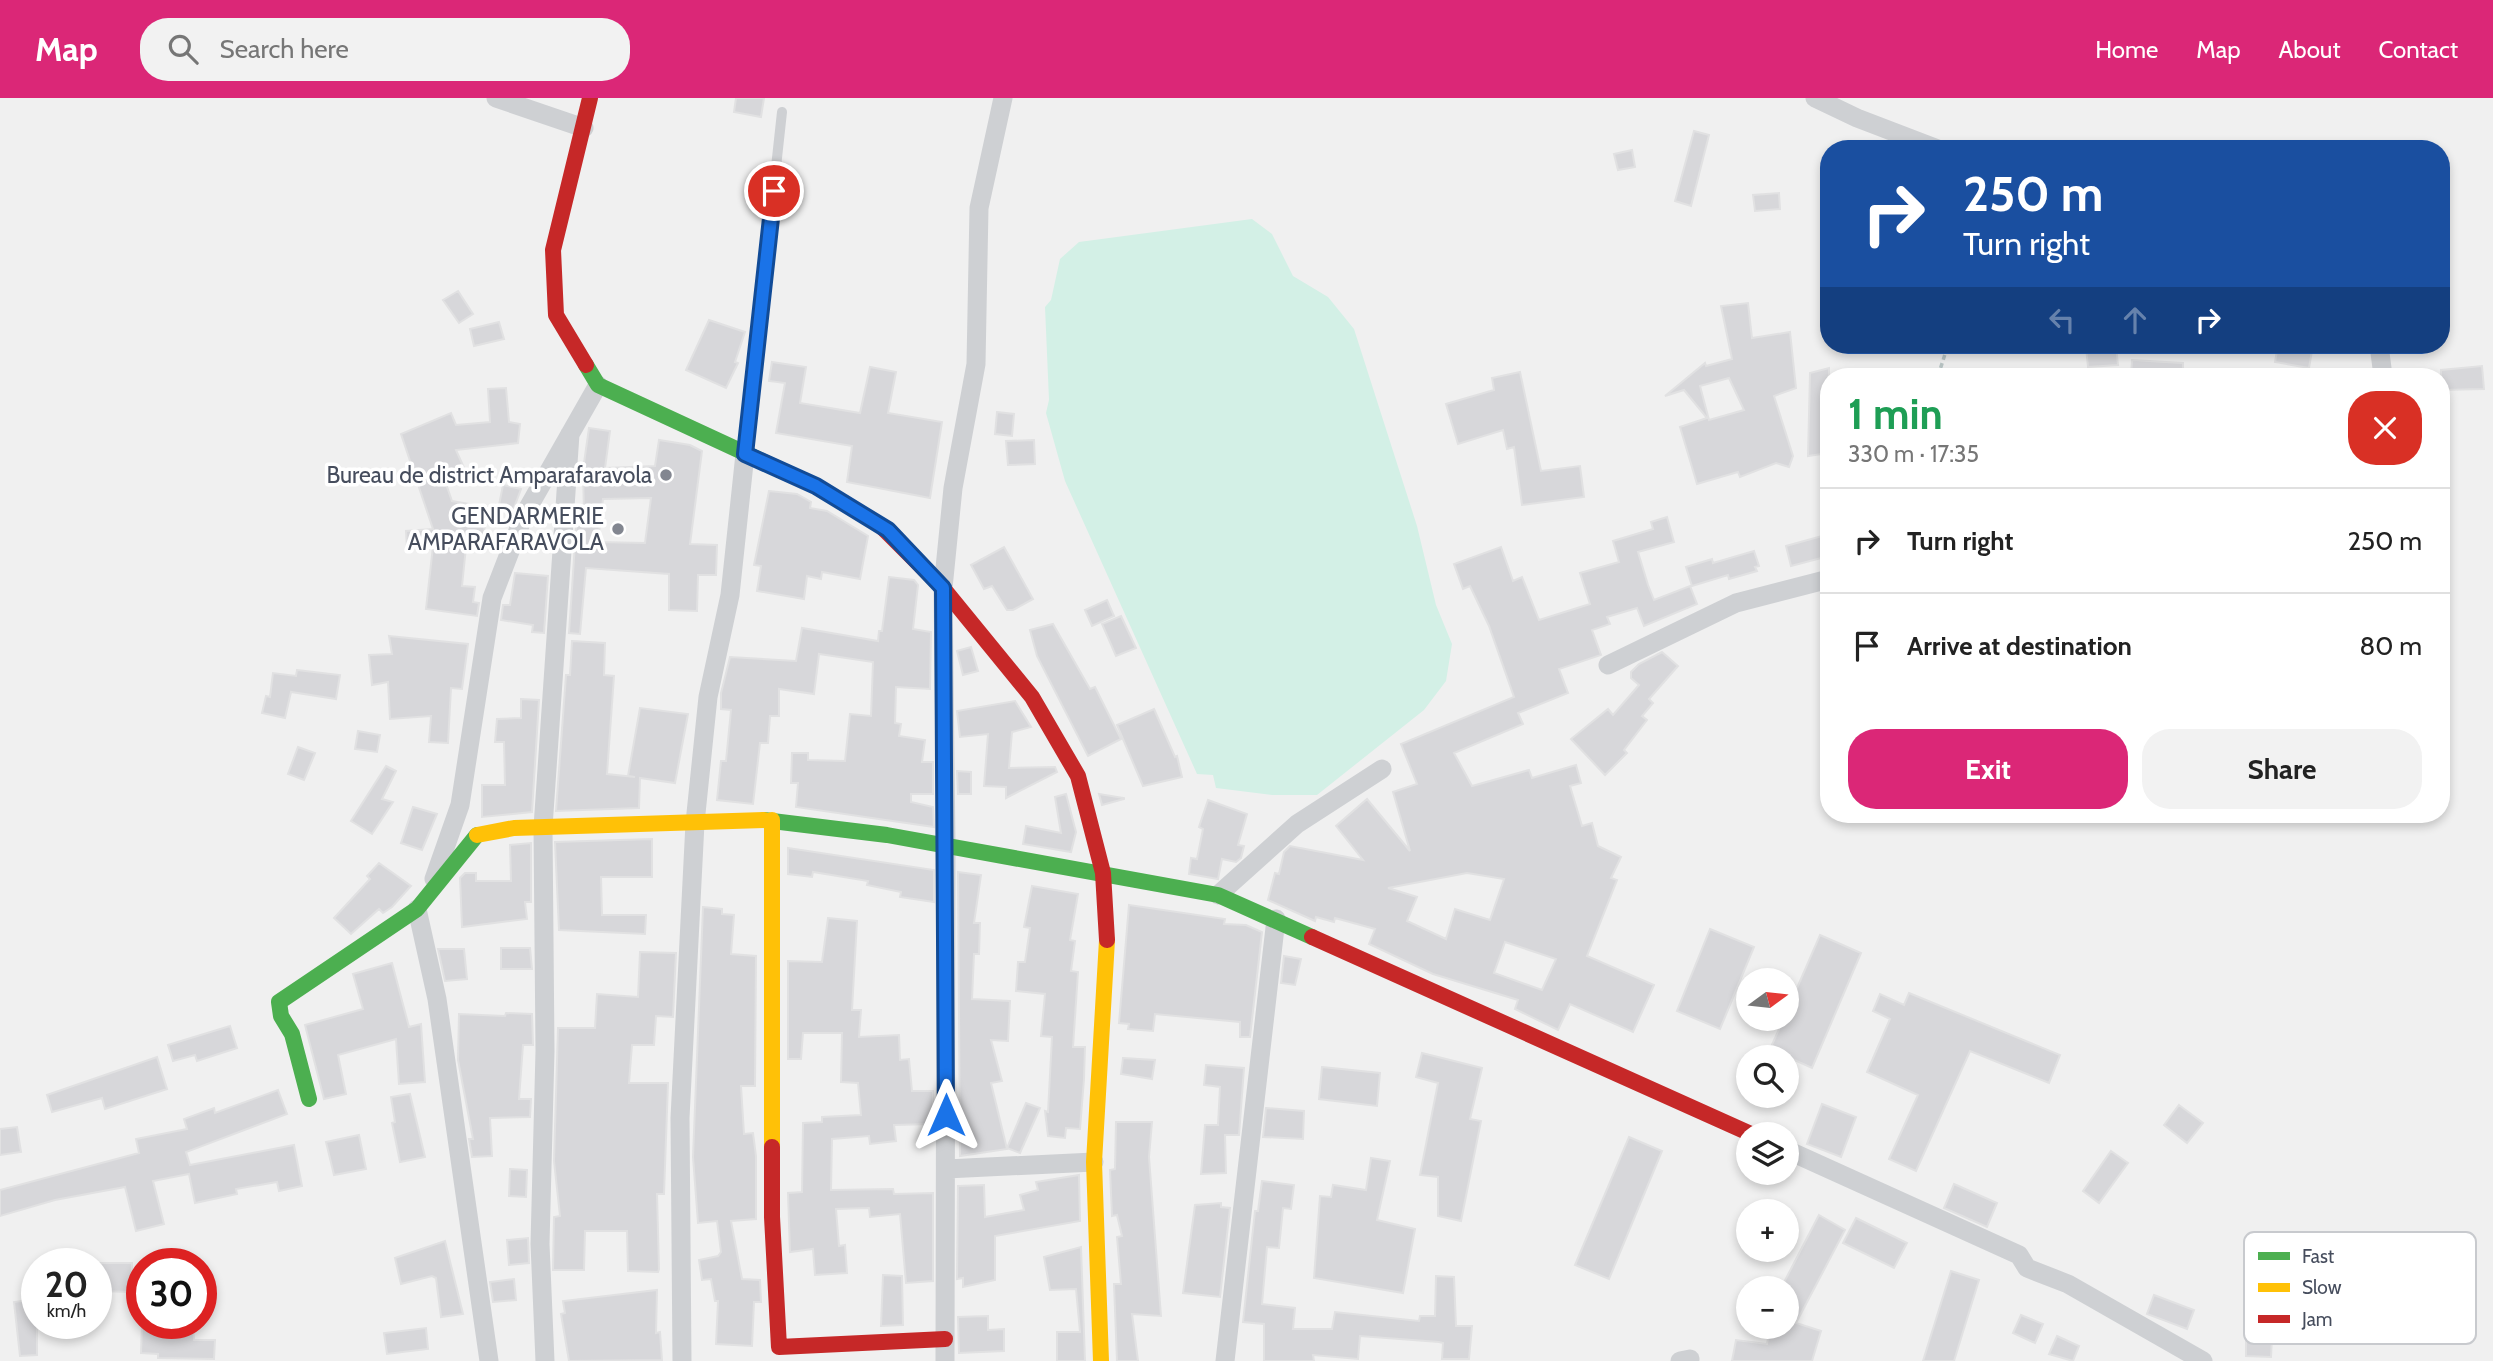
<!DOCTYPE html>
<html lang="en">
<head>
<meta charset="utf-8">
<style>
  :root { --surface:#fff; --page:#f2f2f2; --text:#222; --muted:#767676; --line:#e0e0e0; --accent:#db2777 }
  body { margin:0; font-family:Cabin,sans-serif; background:var(--page); color:var(--text); height:100vh; display:flex; flex-direction:column; font-size:26px; white-space:nowrap }
  * { box-sizing:border-box; margin:0 }
  p { font-size:23px; color:var(--muted) }
  .icon { flex:none; width:38px; height:38px; fill:none; stroke:currentColor; stroke-width:2; stroke-linecap:round; stroke-linejoin:round }
  .map { position:relative; flex:1; overflow:hidden }
  .side { position:absolute; left:1820px; top:270px; width:630px; height:455px; display:flex; flex-direction:column; background:var(--surface); border-radius:28px; box-shadow:0 4px 10px #0003 }
  .side>* { flex:none }
  .guide { position:absolute; left:1820px; top:42px; width:630px; height:214px; border-radius:28px; box-shadow:0 4px 10px #0003; background:#1a4fa0; color:#fff; overflow:hidden }
  .needle { width:46px; rotate:75deg }
  .controls { position:absolute; left:1736px; top:870px; display:grid; gap:14px }
  .controls a { display:grid; place-items:center; width:63px; height:63px; border-radius:50%; background:var(--surface); box-shadow:0 4px 10px #0003; font-size:35px }
  .speed { position:absolute; left:21px; top:1150px; display:flex; gap:14px; font-size:35px; font-weight:700; text-align:center }
  .speed>* { display:grid; place-content:center; width:91px; height:91px; border-radius:50%; background:var(--surface); box-shadow:0 4px 10px #0003; line-height:1 }
  .speed small { font-size:18px; font-weight:400 }
  .speed .limit { border:10px solid #d22; background:#fff; color:#111 }
  .pin { position:absolute; display:grid; place-items:center; width:60px; height:60px; color:#fff; margin:-30px; border:4px solid #fff; border-radius:50%; box-shadow:0 2px 7px #0007 }
  .me { position:absolute; width:77px; margin:-38px; rotate:0deg; stroke-linejoin:round; filter:drop-shadow(0 0 5px #0008) }
  .turn { display:flex; align-items:center; gap:24px; height:147px; padding:0 28px; font-size:32px }
  .turn .icon { width:91px; height:91px; stroke-width:2.5 }
  .turn b { display:block; font-size:49px; line-height:60px }
  .lanes { display:flex; align-items:center; height:66px; padding:0 28px; background:#0003; justify-content:center; gap:35px; direction:ltr }
  .lanes .off { opacity:.35 }
  .round { display:grid; place-items:center; flex:none; width:74px; height:74px; border-radius:28px; background:var(--page) }
  .head { display:flex; align-items:center; justify-content:space-between; height:119px; padding:0 28px }
  h1 { font-size:42px; font-weight:700; line-height:52px; color:#1e9e55 }
  .action { display:flex; gap:14px; margin-top:auto; padding:14px 28px }
  .action a { flex:1; height:80px; border-radius:28px; background:var(--accent); color:#fff; font-size:28px; font-weight:700; line-height:80px; text-align:center }
  .action a+a { background:var(--page); color:var(--text) }
  ul { padding:0; list-style:none }
  li { display:flex; align-items:center; gap:21px; height:105px; padding:0 28px; border-top:2px solid var(--line) }
  li div { flex:1 }
  li b { display:block; font-size:26px }
  li em { font-style:normal }
  header { display:flex; align-items:center; gap:42px; box-sizing:border-box; height:98px; padding:0 35px; background:var(--accent); color:#fff }
  header strong { font-size:33px }
  nav { display:flex; gap:38px; margin-inline-start:auto; font-size:24px }
  .search { width:490px; height:63px; background:var(--page); display:flex; align-items:center; gap:18px; box-sizing:border-box; padding:0 24px; border-radius:28px; color:var(--muted); font-size:26px }
  .map>svg:first-child { display:block }
  .green { fill:#d3f0e6 }
  .building { fill:#d7d7da; stroke:#e1e1e2; stroke-width:2; fill-rule:evenodd }
  .lines { fill:none; stroke-linecap:round; stroke-linejoin:round }
  .path { stroke:#b9c5c5; stroke-width:3.5; stroke-dasharray:5 3.5; stroke-linecap:butt }
  .lane { stroke:#ced0d3; stroke-width:10 }
  .street { stroke:#ced0d3; stroke-width:19 }
  .fast { stroke:#4caf50; stroke-width:16 }
  .slow { stroke:#ffc107; stroke-width:16 }
  .jam { stroke:#c62828; stroke-width:16 }
  .route-casing { stroke:#114b97; stroke-width:18 }
  .route { stroke:#1a73e8; stroke-width:12 }
  .poi-dot { fill:#828690; stroke:#fff; stroke-width:2.5 }
  .labels { text-anchor:middle; dominant-baseline:central; stroke-width:7; stroke-linejoin:round; paint-order:stroke }
  .poi-label { font-size:23px; fill:#464d5d; stroke:#fff; text-anchor:end }
  .key { fill:#fff; stroke:#c8cace; stroke-width:2 }
  .key-label { font-size:19px; fill:#464d5d }
</style>
</head>
<body>
<header>
<strong>Map</strong>
<div class="search"><svg class="icon" aria-label="search" viewBox="0 0 24 24"><circle cx="10" cy="10" r="6"/><path d="M15 15l6 6"/></svg>Search here</div>
<nav><a>Home</a><a>Map</a><a>About</a><a>Contact</a></nav>
</header>
<div class="map">
<svg width="2493" height="1263" viewBox="0 0 2493 1263">
  <rect width="100%" height="100%" fill="#f0f0f0"/>
  <!-- green -->
  <path class="green" d="M1252 121 1272 136 1293 178 1328 199 1354 231 1417 428 1436 507 1452 546 1446 583 1424 612 1317 697H1272L1216 690 1213 677 1197 676 1065 383 1046 315 1049 302 1045 209 1051 202 1060 161 1079 144Z"/>
  <!-- building -->
  <path class="building" d="M736 0H764L761 19 734 14Z
    M1694 33 1709 37 1691 108 1675 103Z
    M1632 52 1635 69 1618 72 1614 56Z
    M1779 95 1780 111 1755 113 1753 97Z
    M458 193 473 216 459 225 443 202Z
    M1748 205 1752 240 1790 234 1796 290 1774 298 1793 358 1789 369 1776 365 1740 379 1738 374 1697 386 1680 329 1707 320 1684 292 1665 298 1705 265 1706 268 1732 261 1721 208ZM1729 280 1744 312 1709 322 1700 288Z
    M709 222 745 234 735 264 738 265 726 290 686 272Z
    M499 224 504 241 474 248 470 231Z
    M2116 247 2118 267 2088 269 2086 249Z
    M2278 247H2313L2309 270 2275 264Z
    M2132 262 2183 265V278H2131Z
    M772 264 806 269 800 305 860 315 870 269 896 274 888 315 942 324 930 400 847 384 852 348 776 335 785 285 769 283Z
    M2482 268 2484 291 2441 292V272Z
    M1829 270V355L1808 358 1810 275Z
    M1520 274 1541 373 1580 368 1584 399 1522 407 1514 349 1507 351 1503 332 1458 346 1446 306 1494 292 1492 280Z
    M506 290 509 324 520 326 518 345 456 352 465 372 444 380 452 403 487 409 482 451 466 449 462 488 475 489 473 504 479 505 477 518 426 511 433 448 407 450 406 433 433 431 401 336 451 315 456 327 490 324 488 291Z
    M997 314 1014 316 1012 338 995 336Z
    M589 330 610 333 605 370 655 368 659 342 690 347 702 353 690 446 717 447 716 477H698L697 513 669 512V476L586 470 580 536 569 535 577 416H584L583 372ZM651 400 645 445 598 444 603 401Z
    M1034 342 1035 366 1008 367 1006 343Z
    M503 387 521 391 512 415 498 412Z
    M769 393 797 396 811 404 810 410 827 413 868 438 860 481 822 474 821 481 807 478 804 501 757 493 761 468 754 467Z
    M1667 419 1674 444 1638 454 1648 487 1654 502 1690 488 1697 506 1644 528 1637 510 1607 519 1610 526 1592 532 1601 557 1559 571 1568 595 1518 615 1523 626 1454 655 1472 688 1529 672 1532 680 1576 667 1581 685 1570 688 1582 728 1592 725 1598 748 1621 759 1611 780 1617 782 1587 858 1654 887 1633 934 1570 906 1558 932 1515 911 1518 902 1433 876 1369 846 1375 831 1335 820 1334 824 1316 819 1315 823 1268 802 1275 775 1279 776 1284 754 1290 748 1363 762 1336 728 1367 701 1410 753 1393 694 1417 686 1401 646 1514 599 1489 528 1470 488 1463 491 1454 466 1501 449 1513 483 1522 479 1539 522 1590 506 1580 475 1619 464 1613 443 1653 431 1651 424ZM1467 775 1504 781 1490 822 1455 811 1446 841 1407 823 1417 799 1388 790ZM1505 844 1556 861 1542 892 1494 875Z
    M1829 436V458L1791 468 1786 448Z
    M1004 449 1033 501 1013 512H1007L992 488 984 491 971 467Z
    M1754 453 1759 468 1755 469 1757 473 1729 481 1728 477 1692 488 1686 469 1712 461 1713 465Z
    M515 475 548 478 544 535 532 534 533 527 501 522 503 507H510Z
    M889 479 914 482 918 487 913 531 931 534 930 591 896 589 895 625 901 626 899 638 925 642 922 664H933V696H911V704L933 709 934 729 796 709 798 685H791L792 655H808V662L845 663 850 616 871 618 873 564 819 556 814 596 779 591V618H770L768 645H760L753 706 717 702 721 663H726L731 612 721 611V595L730 559 796 563 802 530 878 543 879 533H882Z
    M1107 502 1114 518 1092 528 1085 512Z
    M1121 518 1136 550 1116 558 1102 526Z
    M1053 526 1090 591 1095 589 1121 641 1088 658 1037 558 1030 532Z
    M389 538 468 546 462 591 451 590 448 645 429 644 431 618 390 621 388 584 372 587 369 557 392 556Z
    M572 543 605 545 604 577 614 578 607 676 635 679 628 678 640 610 688 616 675 685 640 680 639 710 556 713 566 577H570Z
    M971 549 978 573 963 577 957 553Z
    M1662 554 1678 568 1649 601 1653 605 1642 618 1647 622 1624 652 1627 655 1605 677 1571 641 1608 611 1613 617 1639 587 1631 580V574L1639 566Z
    M297 572 340 577 336 601 291 594 285 620 262 615 266 598 270 599 273 575 296 578Z
    M521 601 539 602 532 714 482 719V687H505L504 644H495L497 621 521 620Z
    M1015 603 1031 629 1012 634 1009 670 1055 669 1057 674 1006 700V689L984 688 988 636 960 639 957 613Z
    M1154 611 1175 659 1177 658 1182 679 1143 688 1117 627Z
    M358 633 380 637 377 654 355 651Z
    M298 649 315 655 304 682 288 676Z
    M386 668 396 673 382 701 393 704 372 736 351 723Z
    M957 673 971 674V696H958Z
    M1066 696 1076 734 1071 754 1023 746 1026 728 1061 735 1055 699Z
    M1099 696 1124 700V701L1102 707Z
    M1208 702 1247 716 1238 747 1244 748 1241 760 1236 764 1222 761 1218 781 1189 776 1191 760 1197 761 1203 731 1199 729Z
    M413 709 437 716 422 752 401 745Z
    M652 741V779H601L602 817H646L645 836 559 832 555 744Z
    M531 745V804H525L527 821 462 829 460 780 465 775H476V783H511L510 747Z
    M788 750 934 772V804L900 799 901 794 867 787 868 783 813 774 812 779 788 776Z
    M379 765 411 788 392 809 383 815 379 811 351 836 334 820 370 781 367 778Z
    M958 774 981 777 974 825H980L979 856H974L972 901 1010 903 1008 943 991 942 1002 983 991 985 1007 1051 960 1058Z
    M1032 788 1078 796 1070 842 1075 843 1071 873 1078 874 1073 949H1085L1084 981 1080 1031 1066 1030 1065 1040 1048 1038 1045 1013 1048 1014 1052 939 1041 938 1045 896 1016 893 1018 864H1025L1030 830 1024 829Z
    M1129 807 1225 821 1224 826 1246 827 1262 834 1250 939H1240V924L1155 916 1153 933 1128 931 1129 926 1119 925Z
    M703 809 722 811V816L734 817 731 856 756 858 755 988H741L744 1036 753 1035 756 1058V1121L731 1123 742 1181 760 1182 761 1204H754L752 1248 716 1246 718 1203H715L711 1181 702 1182 699 1162 718 1158 721 1154 717 1123 698 1125 693 1059Z
    M828 820 857 823 852 912H861L859 939 899 937 900 962 909 961 912 993H933V1026L894 1027 896 1043 870 1046 869 1038 832 1041 831 1092 893 1091 894 1096 933 1095V1183L906 1185 900 1116 870 1119 869 1110 836 1111 839 1148 845 1147 847 1175 815 1177 813 1151 790 1154 788 1095 802 1094 803 1025 822 1024V1019L861 1017 858 985 841 984 842 935H803L801 961H788V863L822 864Z
    M1710 831 1754 849 1720 931 1677 913Z
    M1820 837 1861 855 1812 970 1770 951 1784 920H1787V913Z
    M501 850H530L532 871H501Z
    M438 851H464L467 881 445 883Z
    M640 854 676 855 673 919 656 918 654 947H632L629 985H668L664 1096H657L659 1171 658 1174 628 1173 627 1133H585L584 1172H553L554 1119 560 1118 554 1063 558 930H595L597 896 638 899Z
    M1284 858 1301 861 1295 887 1281 885Z
    M392 865 409 929 421 926 425 984 399 986 396 941 338 957 346 996 324 1001 305 927 363 911 353 876Z
    M1909 895 2060 957 2049 985 1970 953 1916 1073 1889 1061 1918 997 1867 974 1890 921 1873 913 1880 896 1904 907Z
    M506 915 532 916 533 947H523L519 1001H531L530 1019 490 1020 492 1058 472 1059 469 1041H473L458 962 459 916 505 918Z
    M230 928 237 950 197 963 195 957 173 963 168 947Z
    M1422 955 1482 970 1470 1021 1481 1023 1461 1123 1438 1118V1079L1420 1077 1438 985 1416 979Z
    M157 959 167 991 105 1011 102 1000 52 1014 47 997Z
    M1123 960 1155 962 1152 981 1121 976Z
    M1206 967 1244 970 1239 1037H1225L1226 1075 1201 1076 1205 1027H1218L1220 989 1204 987Z
    M1322 969 1380 975 1377 1008 1319 1001Z
    M278 992 287 1016 186 1054 190 1067 294 1047 302 1088 279 1093 277 1084 236 1091 237 1096 195 1105 189 1076 153 1083 164 1126 136 1133 125 1089 55 1102 0 1118V1092L139 1055 136 1041 187 1031 184 1021 214 1010 215 1015Z
    M410 996 425 1059 400 1064 392 1025 395 1024 391 999Z
    M1026 1005 1040 1010 1020 1055 1007 1050Z
    M1822 1006 1856 1019 1841 1059 1807 1046Z
    M2179 1007 2203 1025 2187 1045 2164 1027Z
    M1266 1010 1304 1013 1303 1041 1263 1039Z
    M1116 1024H1152L1149 1059 1161 1218 1132 1216 1138 1263H1117L1114 1186H1121L1117 1139 1122 1138 1117 1117 1112 1118 1110 1072 1115 1071Z
    M17 1029 21 1054 0 1057V1031Z
    M359 1037 366 1071 334 1077 326 1044Z
    M1629 1039 1662 1053 1609 1181 1575 1167Z
    M2111 1053 2128 1065 2099 1105 2083 1093Z
    M1371 1060 1390 1063 1377 1122 1415 1131 1403 1195 1314 1180 1320 1098 1331 1099 1333 1087 1366 1092Z
    M510 1071 527 1072 526 1099 509 1098Z
    M1079 1077 1080 1123 995 1138V1182L963 1189V1180L957 1181 958 1088 984 1087 985 1119 1024 1112 1020 1097 1038 1092 1036 1084Z
    M1262 1083 1294 1087 1291 1111 1283 1110 1279 1150 1267 1149 1262 1206 1295 1210 1293 1231H1332L1335 1214 1419 1223 1420 1218H1435L1436 1178 1454 1179 1456 1228H1472L1469 1261H1442L1443 1245 1439 1244 1360 1238 1358 1261 1313 1257 1314 1263H1264V1226L1243 1224 1255 1113H1258Z
    M1954 1086 1997 1105 1987 1129 1944 1110Z
    M1221 1105V1109L1230 1110 1220 1199 1183 1195 1195 1107Z
    M1819 1117 1845 1132 1796 1225 1821 1233 1812 1263H1732L1736 1242 1767 1246 1770 1228H1787V1190H1781Z
    M1856 1120 1907 1145 1894 1170 1843 1145Z
    M528 1140 529 1165 509 1167 507 1142Z
    M445 1143 463 1216 441 1219 436 1180 432 1178 401 1186 395 1160Z
    M1081 1149 1085 1263H1057V1234H1080L1076 1191 1050 1192 1044 1159Z
    M99 1165H132V1194L99 1193Z
    M1951 1173 1979 1182 1954 1263H1923Z
    M883 1177 902 1178 903 1227 881 1228Z
    M514 1181 516 1202 493 1204 490 1184Z
    M657 1192 656 1235 660 1234 662 1262 569 1263 561 1216 565 1215 563 1203Z
    M2154 1197 2194 1212 2187 1231 2147 1216Z
    M37 1201V1257L20 1258 14 1204Z
    M2021 1217 2043 1226 2035 1245 2013 1235Z
    M988 1218V1232L1004 1231V1253L959 1255 958 1219Z
    M142 1225H193L194 1242H215L214 1261 158 1260V1256L141 1255Z
    M426 1230 428 1251 387 1256 384 1235Z
    M2057 1238 2079 1248 2073 1263 2049 1256Z
    M2246 1238 2272 1240 2271 1259 2246 1258Z"/>
  <g class="lines">
    <!-- path -->
    <path class="path" d="M1938 278 1948 247"/>
    <!-- lane -->
    <path class="lane" d="M745 354 782 14"/>
    <!-- street -->
    <path class="street" d="M496 0 584 30
      M1815 0 1857 20 1938 51
      M2379 247 2383 278
      M1608 567 1736 505 1829 481
      M434 781 460 707 492 500 524 417 598 287
      M1218 797 1297 726 1382 671
      M417 811 437 901 489 1263
      M1787 1052 2019 1157 2027 1170 2068 1186 2203 1263
      M946 1071 1094 1064
      M545 1263 540 1146 545 953 543 729 570 336
      M682 1263 680 1020 695 725 708 599 730 497 745 356
      M945 1263 946 747 943 490 953 390 976 266 979 110 1003 0
      M1225 1263 1276 821
      M1680 1263 1690 1261"/>
    <!-- fast -->
    <path class="fast" d="M586 267 598 287 816 388 880 427
      M764 722 887 737 1218 797 1312 839
      M309 1001 292 936 281 918 279 904 417 811 477 737"/>
    <!-- slow -->
    <path class="slow" d="M772 722V1049
      M477 737 514 730 764 722
      M1101 1263 1094 1064 1107 842"/>
    <!-- jam -->
    <path class="jam" d="M586 267 556 217 553 152 590 0
      M880 427 943 490 1032 599 1078 678 1103 775 1107 842
      M1312 839 1751 1036
      M772 1049V1119L779 1249 945 1241"/>
  </g>
  <g class="lines">
    <defs>
      <path id="route" d="M774 93 745 356 816 388 888 432 943 490 946 1017"/>
    </defs>
    <!-- route casing -->
    <use href="#route" class="route-casing"/>
    <!-- route -->
    <use href="#route" class="route"/>
  </g>
  <!-- markers -->
  <g class="poi-dot">
    <circle cx="666" cy="377" r="7"/>
    <circle cx="618" cy="431" r="7"/>
  </g>
  <g class="labels">
    <!-- poi labels -->
    <g class="poi-label">
      <text x="652" y="377">Bureau de district Amparafaravola</text>
      <text x="604" y="418">GENDARMERIE<tspan x="604" dy="26">AMPARAFARAVOLA</tspan></text>
    </g>
  </g>
  <!-- legend -->
  <rect x="2244" y="1134" width="232" height="112" rx="10" class="key"/>
  <rect x="2258" y="1154" width="32" height="8" fill="#4caf50"/>
  <rect x="2258" y="1185" width="32" height="9" fill="#ffc107"/>
  <rect x="2258" y="1217" width="32" height="8" fill="#c62828"/>
  <g class="key-label">
    <text x="2302" y="1165">Fast</text>
    <text x="2302" y="1196">Slow</text>
    <text x="2302" y="1228">Jam</text>
  </g>
</svg>
<div class="controls">
<a><svg class="needle" viewBox="-14 -14 28 28"><path d="M0-13l5 13h-10z" fill="#e53935"/><path d="M0 13l5-13h-10z" fill="#767676"/></svg></a>
<a><svg class="icon" aria-label="search" viewBox="0 0 24 24"><circle cx="10" cy="10" r="6"/><path d="M15 15l6 6"/></svg></a>
<a><svg class="icon" aria-label="layers" viewBox="0 0 24 24"><path d="M12 4l9 5-9 5-9-5zM3 14l9 5 9-5"/></svg></a>
<a>+</a>
<a>−</a>
</div>
<div class="speed"><div>20<small>km/h</small></div><div class="limit">30</div></div>
<div class="pin" style="left:774px;top:93px;background:#d93025"><svg class="icon" aria-label="arrive" viewBox="0 0 24 24"><path d="M6 21V4h12l-3 4 3 4H6"/></svg></div>
<svg class="me" style="left:946px;top:1017px" viewBox="-20 -20 40 40"><path d="M0-17L14 15 0 8-14 15z" fill="#1a73e8" stroke="#fff" stroke-width="4"/></svg>
<div class="guide">
<div class="turn"><svg class="icon" aria-label="right" viewBox="0 0 24 24"><path d="M7 20v-9h11M14 6l5 5-5 5"/></svg><div><b>250 m</b>Turn right</div></div>
<div class="lanes"><svg class="icon off" aria-label="left" viewBox="0 0 24 24"><path d="M17 20v-9H6M10 6l-5 5 5 5"/></svg><svg class="icon off" aria-label="ahead" viewBox="0 0 24 24"><path d="M12 20V5M6 11l6-6 6 6"/></svg><svg class="icon" aria-label="right" viewBox="0 0 24 24"><path d="M7 20v-9h11M14 6l5 5-5 5"/></svg></div>
</div>
<section class="side">
<div class="head"><div><h1>1 min</h1><p>330 m · 17:35</p></div><a class="round" style="background:#d93025;color:#fff"><svg class="icon" aria-label="close" viewBox="0 0 24 24"><path d="M6 6l12 12M18 6L6 18"/></svg></a></div>
<ul>
<li><svg class="icon" aria-label="right" viewBox="0 0 24 24"><path d="M7 20v-9h11M14 6l5 5-5 5"/></svg><div><b>Turn right</b></div><em>250 m</em></li>
<li><svg class="icon" aria-label="arrive" viewBox="0 0 24 24"><path d="M6 21V4h12l-3 4 3 4H6"/></svg><div><b>Arrive at destination</b></div><em>80 m</em></li>
</ul>
<div class="action"><a>Exit</a><a>Share</a></div>
</section>
</div>
</body>
</html>
